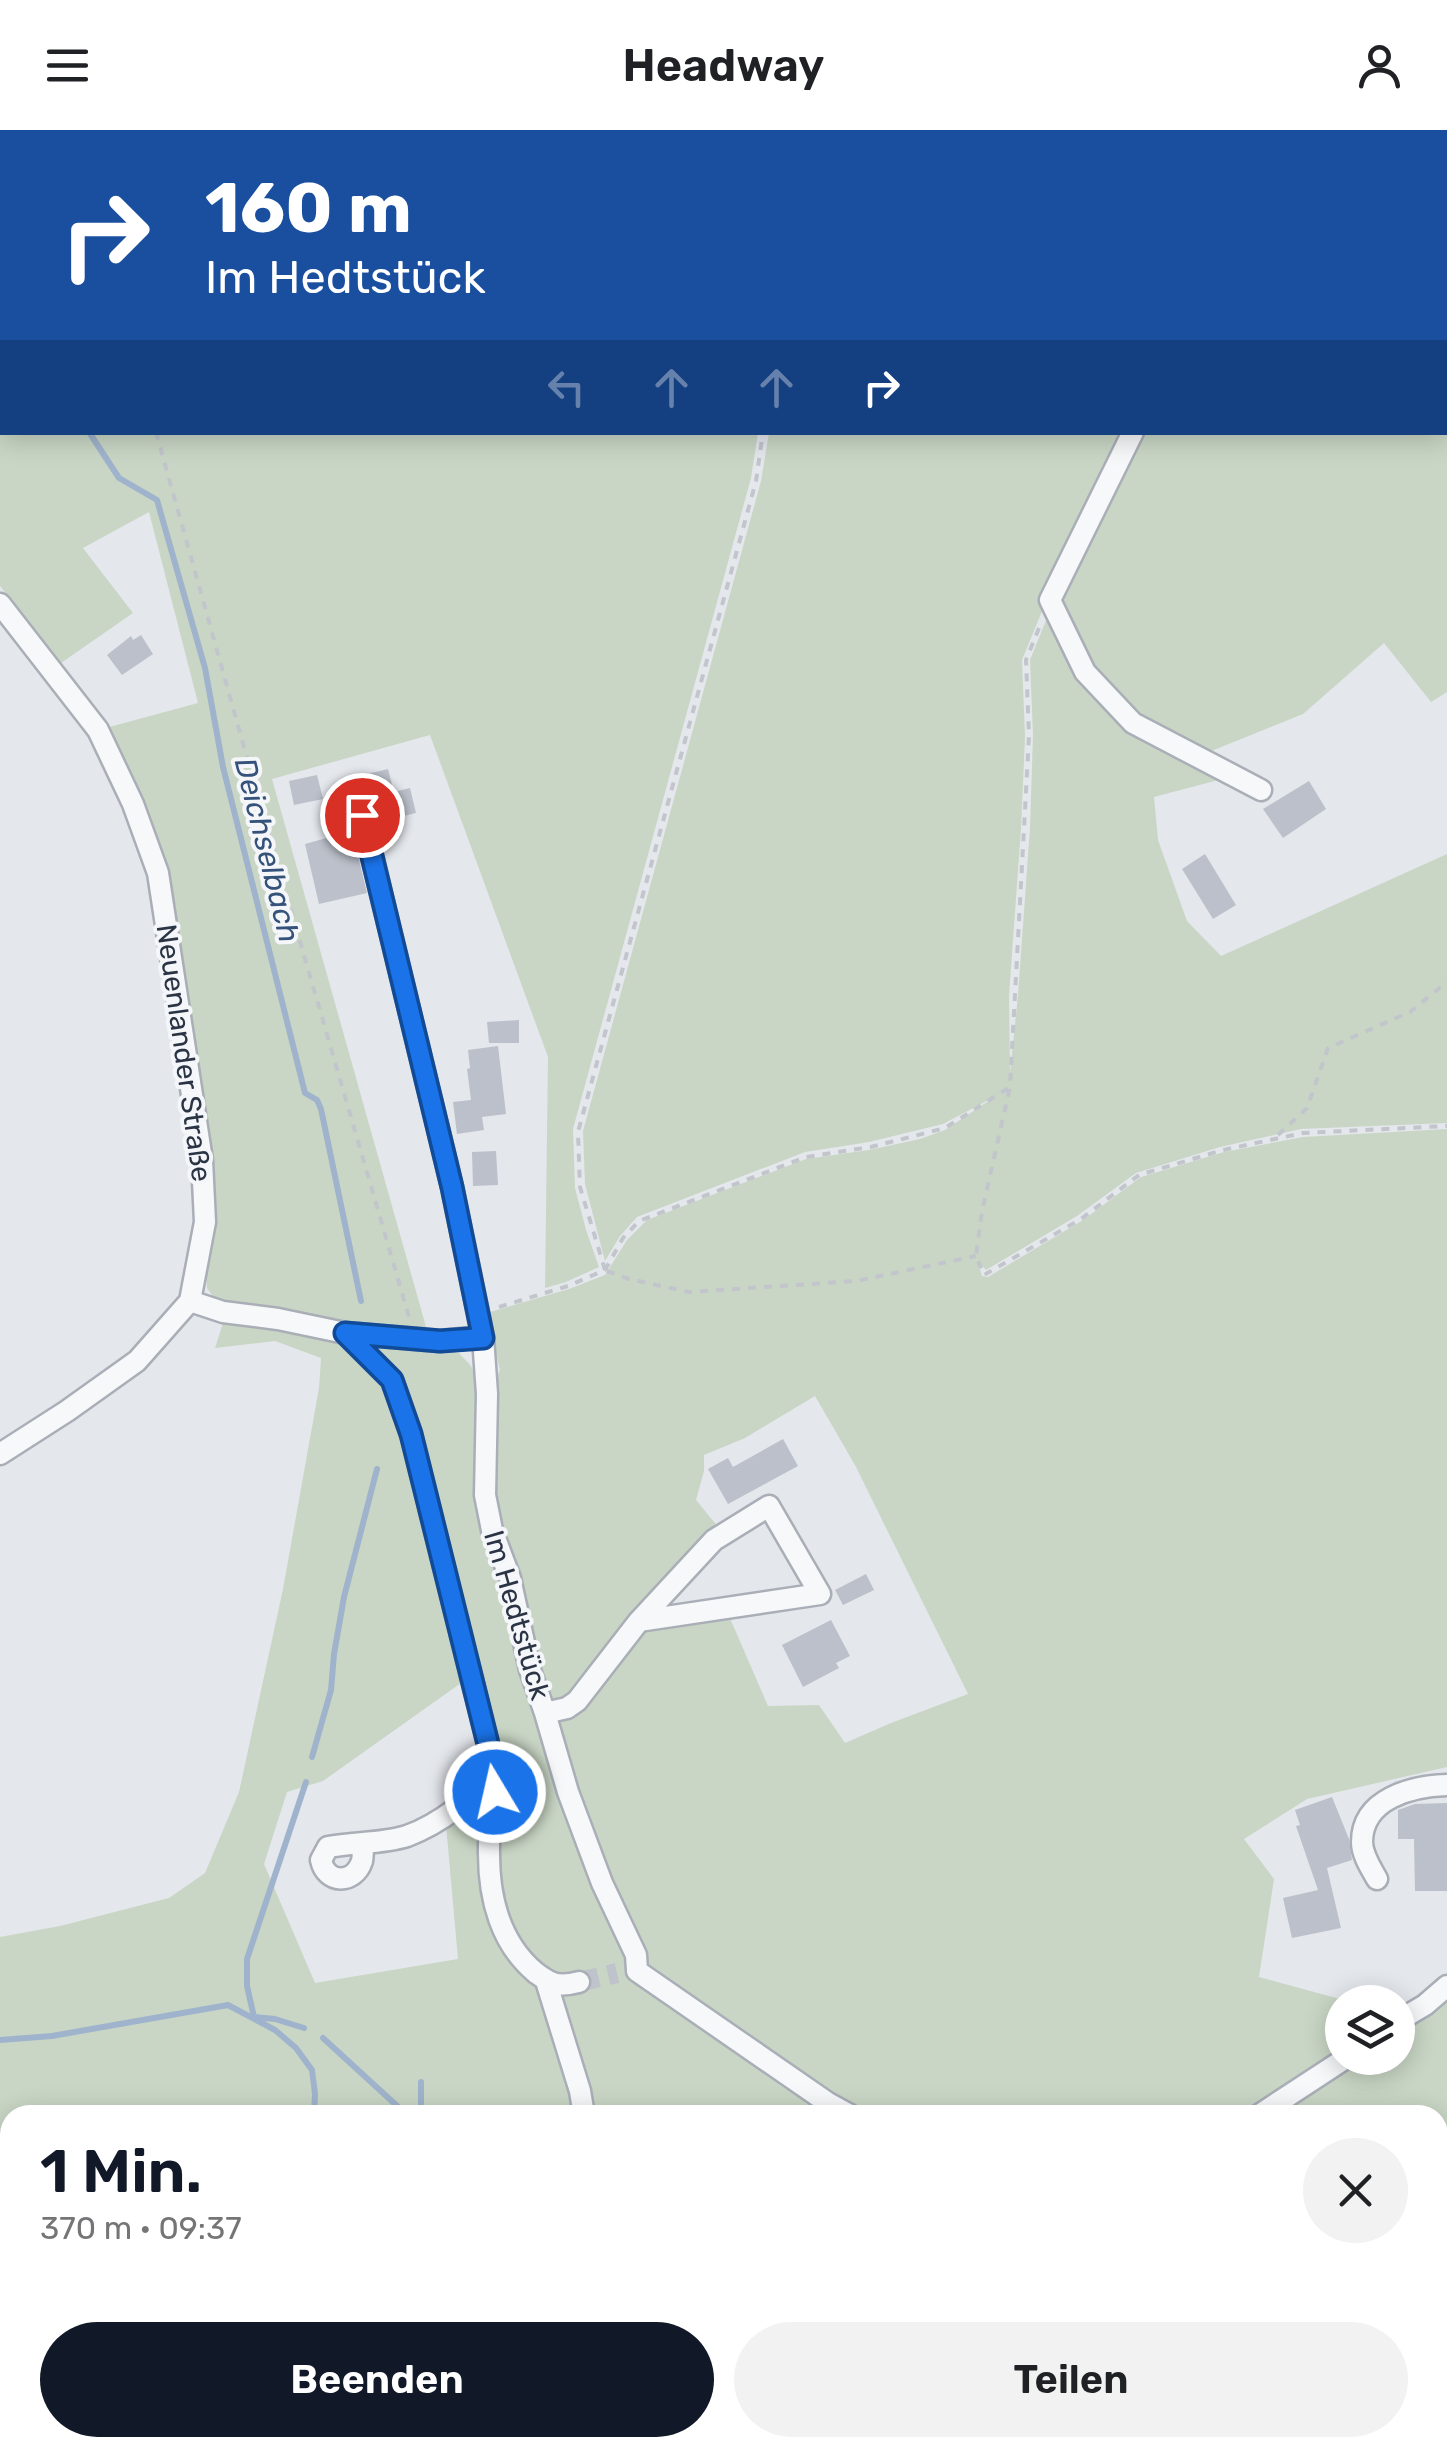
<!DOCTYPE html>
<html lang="de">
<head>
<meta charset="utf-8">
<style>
  :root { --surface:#fff; --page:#f2f2f2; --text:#202124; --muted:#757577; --accent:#111827 }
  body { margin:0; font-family:Rubik,sans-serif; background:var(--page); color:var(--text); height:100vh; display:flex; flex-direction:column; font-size:38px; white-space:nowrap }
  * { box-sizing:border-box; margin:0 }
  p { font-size:32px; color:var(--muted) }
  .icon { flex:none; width:55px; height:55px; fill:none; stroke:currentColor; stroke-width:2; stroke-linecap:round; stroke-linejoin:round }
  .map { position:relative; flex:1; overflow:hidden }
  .sheet { position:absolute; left:0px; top:1975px; width:1448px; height:352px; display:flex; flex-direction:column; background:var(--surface); border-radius:30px 30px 0 0; box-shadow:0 5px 25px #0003 }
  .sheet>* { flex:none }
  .banner { position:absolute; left:0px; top:0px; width:1448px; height:305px; box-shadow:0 5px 25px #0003; background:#1a4fa0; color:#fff; overflow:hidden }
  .buttons { position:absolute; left:1325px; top:1855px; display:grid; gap:20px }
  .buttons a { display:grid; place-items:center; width:90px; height:90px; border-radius:50%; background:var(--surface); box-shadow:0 5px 25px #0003; font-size:50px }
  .pin { position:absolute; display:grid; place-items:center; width:85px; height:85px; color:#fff; margin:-42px; border:5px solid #fff; border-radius:50%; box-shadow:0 2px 10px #0007 }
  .me { position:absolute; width:110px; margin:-55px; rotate:351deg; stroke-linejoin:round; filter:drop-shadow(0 0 8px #0008) }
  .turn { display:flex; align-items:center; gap:35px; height:210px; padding:0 40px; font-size:45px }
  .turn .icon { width:130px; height:130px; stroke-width:2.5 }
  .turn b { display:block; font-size:70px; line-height:85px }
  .lanes { display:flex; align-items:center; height:95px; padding:0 40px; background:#0003; justify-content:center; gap:50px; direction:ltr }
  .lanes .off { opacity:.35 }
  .round { display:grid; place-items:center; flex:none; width:105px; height:105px; border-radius:52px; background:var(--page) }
  .headline { display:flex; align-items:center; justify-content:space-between; height:170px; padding:0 40px }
  h1 { font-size:60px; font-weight:600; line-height:75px; color:var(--accent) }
  .primary-button { display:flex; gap:20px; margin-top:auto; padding:20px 40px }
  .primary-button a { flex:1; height:115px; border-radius:60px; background:var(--accent); color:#fff; font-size:40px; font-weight:600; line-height:115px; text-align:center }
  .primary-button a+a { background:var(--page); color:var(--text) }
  header { display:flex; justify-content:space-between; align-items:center; height:130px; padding:0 40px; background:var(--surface); font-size:45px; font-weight:600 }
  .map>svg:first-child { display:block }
  .green { fill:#c9d6c5; fill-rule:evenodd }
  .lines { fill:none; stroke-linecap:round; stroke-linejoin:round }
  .stream { stroke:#9fb4cc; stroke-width:6 }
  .building { fill:#bbc0ca }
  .minor-tunnel { stroke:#bfc3cb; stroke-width:20; stroke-dasharray:20 10; stroke-linecap:butt }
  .minor-casing { stroke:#a9aeb7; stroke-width:25 }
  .path { stroke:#c2c5cb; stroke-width:4; stroke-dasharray:8 8; stroke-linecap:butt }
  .minor { stroke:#f7f8fa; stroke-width:20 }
  .route-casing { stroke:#114b97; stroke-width:25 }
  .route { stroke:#1a73e8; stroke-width:18 }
  .labels { text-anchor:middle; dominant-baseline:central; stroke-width:8; stroke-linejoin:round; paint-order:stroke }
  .street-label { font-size:28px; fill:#2b3445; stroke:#f4f6f9 }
  .water-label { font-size:30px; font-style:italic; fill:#34527a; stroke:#f4f6f9 }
</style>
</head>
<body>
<header><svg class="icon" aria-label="menu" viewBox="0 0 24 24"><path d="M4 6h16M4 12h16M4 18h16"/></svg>Headway<svg class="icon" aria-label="person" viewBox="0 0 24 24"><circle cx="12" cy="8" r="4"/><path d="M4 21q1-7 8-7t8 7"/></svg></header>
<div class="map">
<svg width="1447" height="2327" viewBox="0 0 1447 2327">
  <rect width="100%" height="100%" fill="#e4e7ec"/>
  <!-- green -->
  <path class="green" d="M0 0H682L680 2H2V302L758 303 751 348 573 999 575 1058 586 1100 599 1137 566 1152 545 1158 548 927 430 605 272 649 428 1204 337 1194 217 1172 207 1158 206 1143 212 1113 213 1084 206 1009 179 813 168 753 102 599 198 573 149 382 83 418 133 483 61 533 0 456Z
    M691 0H1235V2H689Z
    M1433 0H1447V562L1431 572 1384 513 1303 584 1209 622 1138 589 1089 539 1056 471 1138 303 1445 302V2H1434Z
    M769 303H1126L1047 469 1022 530 1025 607 1021 699 1009 866 1010 943 1018 865 1030 698 1033 605 1030 530 1049 483 1078 546 1118 589 1132 599 1226 648 1154 667 1158 710 1187 791 1221 826 1447 724V993L1301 999 1220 1017 1136 1043 1077 1086 986 1140 977 1130 982 1146 988 1147 1083 1090 1141 1047 1224 1022 1303 1007 1447 999V1637L1307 1669 1244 1709 1274 1749 1259 1847 1351 1872H1342V1924L1249 1985H863L827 1965 702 1871 693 1884 819 1974 839 1985H10V2067L0 2070V1807L60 1796 169 1768 205 1743 239 1662 283 1459 319 1258 321 1228 275 1211 215 1218 225 1187 308 1195 459 1223 471 1236 482 1260 480 1369 508 1464 537 1582C546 1584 557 1588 567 1584 594 1576 615 1520 638 1504 654 1494 708 1489 729 1486L768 1576 819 1575 845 1613 891 1593 968 1564 855 1335 815 1266 745 1308 704 1325V1341L696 1370 719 1398 632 1489 566 1569H553C531 1527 529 1494 517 1450 511 1424 495 1402 492 1376 488 1337 494 1297 492 1258L500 1240 487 1183 569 1159 605 1145 627 1110 647 1090 806 1029 869 1020 920 1009 945 1000 996 966 943 994 869 1012 805 1022 637 1087 620 1106 605 1131 585 1054 583 1001 761 351ZM461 1553 488 1660 446 1695 458 1829 315 1853 264 1734 287 1662 323 1651Z
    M1447 1860V2327H1268L1246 2318H1438V1985H1268L1351 1928H1398V1896Z
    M482 2318H531L532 2322 600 2324 605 2318H904L890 2327H487Z"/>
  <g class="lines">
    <!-- stream -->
    <path class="stream" d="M7 0 8 2
      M0 73 2 68
      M0 227 2 231
      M89 302 119 348 157 370 205 538 223 637 305 963 317 970 321 979 361 1171
      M312 1627 331 1560 334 1524 344 1467 377 1339
      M304 1898 275 1889 254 1887 247 1856V1829L306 1652
      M323 1908 407 1985
      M0 1910 52 1906 228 1875 275 1900 296 1918 312 1940 315 1964 314 1985
      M421 1985V1952
      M1272 2318 1287 2327
      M872 2327 885 2318
      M1404 2327 1447 2321"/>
  </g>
  <!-- building -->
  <path class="building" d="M141 505 153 524 122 545 107 525 131 506 133 510Z
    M388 639 394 662 410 658 416 683 383 691 375 660 367 662 363 645Z
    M317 645 323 669 294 675 289 651Z
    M1309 651 1326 679 1283 708 1263 679Z
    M352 701 367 763 319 774 305 714Z
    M1205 724 1236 775 1213 789 1182 739Z
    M519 890V913H489L487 892Z
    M498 916 506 984 482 987 484 1000 457 1004 453 972 471 970 467 939 470 938 468 920Z
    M496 1021 498 1055 473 1056 472 1022Z
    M783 1309 798 1336 728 1374 708 1339 728 1328 733 1337Z
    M866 1444 874 1460 843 1475 835 1460Z
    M831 1490 850 1526 836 1533 839 1538 803 1557 782 1515Z
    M1332 1667 1349 1709 1352 1730 1327 1738 1341 1798 1292 1808 1283 1768 1318 1760 1296 1696 1300 1695 1295 1680Z
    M1447 1673V1761H1415L1414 1709H1398V1680L1415 1674Z"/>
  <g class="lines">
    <!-- minor-tunnel -->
    <path class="minor-tunnel" d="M579 1852 617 1843"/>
    <defs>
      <path id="minor" d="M1239 2V0
        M1133 302 1050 470 1085 542 1133 593 1261 660
        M0 474 98 600 133 674 158 743 202 1030 205 1092 190 1171 137 1231 67 1281 0 1324
        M190 1171 223 1182 278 1189 345 1203 440 1211 483 1207 452 1057 362 685
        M345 1203 392 1250 411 1304 494 1638C495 1667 488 1695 489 1724 489 1769 501 1814 536 1843 543 1848 548 1852 556 1854 564 1855 572 1854 579 1852
        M483 1207 487 1264 485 1365 492 1400 510 1448 530 1540 545 1583 568 1662 602 1753 636 1825 637 1841 828 1973 850 1985
        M545 1583 567 1578 577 1571 639 1491 714 1410 769 1376 820 1464 639 1491
        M363 1713C363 1718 363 1726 362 1731 354 1755 326 1754 321 1730L328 1717C354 1712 382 1714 407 1706 437 1695 479 1666 494 1638
        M1377 1749C1371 1738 1362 1725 1362 1712 1362 1668 1413 1656 1447 1655
        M546 1851 580 1961 584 1985
        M1398 1891 1425 1875 1447 1856
        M1259 1985 1346 1928"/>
    </defs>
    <!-- minor casing -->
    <use href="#minor" class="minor-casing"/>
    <!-- path -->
    <path class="path" d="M73 0V2
      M684 2 686 0
      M1445 161 1447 159
      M156 302 254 653 409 1187
      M1039 498 1026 530 1029 606 1010 957 982 1081 976 1126 984 1145 1081 1089 1139 1045 1223 1020 1303 1003 1447 996
      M1278 1005 1307 978 1328 918 1410 882 1447 852
      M605 1140 580 1057 578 1002 756 351 763 302
      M607 1141 629 1149 689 1162 856 1151 976 1126
      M499 1177 568 1156 605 1140 623 1108 639 1091 806 1027 871 1017 945 998 1010 957"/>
    <!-- minor -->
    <use href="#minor" class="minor"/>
  </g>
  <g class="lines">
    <defs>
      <path id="route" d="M362 685 452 1057 483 1208 440 1211 345 1203 392 1250 411 1304 494 1638 495 1662"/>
    </defs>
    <!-- route casing -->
    <use href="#route" class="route-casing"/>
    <!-- route -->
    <use href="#route" class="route"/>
  </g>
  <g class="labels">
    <!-- street labels -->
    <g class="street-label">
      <text transform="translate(184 923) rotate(82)">Neuenlander Straße</text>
      <text transform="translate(517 1485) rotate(74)">Im Hedtstück</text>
    </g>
    <!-- water labels -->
    <g class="water-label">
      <text transform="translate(267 720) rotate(76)">Deichselbach</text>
    </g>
  </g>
</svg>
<div class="buttons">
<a><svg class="icon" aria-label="layers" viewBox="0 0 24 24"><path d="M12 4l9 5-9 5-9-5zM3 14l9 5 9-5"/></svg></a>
</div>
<div class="pin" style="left:362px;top:685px;background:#d93025"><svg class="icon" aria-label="arrive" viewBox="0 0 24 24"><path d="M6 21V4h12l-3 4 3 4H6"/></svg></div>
<svg class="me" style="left:495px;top:1662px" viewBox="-20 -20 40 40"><circle r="17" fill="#1a73e8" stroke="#fff" stroke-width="3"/><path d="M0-11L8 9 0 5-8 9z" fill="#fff"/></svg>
<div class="banner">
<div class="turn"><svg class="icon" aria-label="right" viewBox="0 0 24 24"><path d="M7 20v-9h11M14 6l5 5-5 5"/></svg><div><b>160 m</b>Im Hedtstück</div></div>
<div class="lanes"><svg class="icon off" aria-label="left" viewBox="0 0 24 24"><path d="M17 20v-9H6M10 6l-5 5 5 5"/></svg><svg class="icon off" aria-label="ahead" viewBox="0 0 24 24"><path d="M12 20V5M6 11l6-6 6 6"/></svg><svg class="icon off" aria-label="ahead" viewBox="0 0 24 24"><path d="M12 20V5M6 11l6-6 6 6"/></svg><svg class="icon" aria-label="right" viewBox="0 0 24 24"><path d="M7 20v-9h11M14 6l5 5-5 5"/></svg></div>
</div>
<section class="sheet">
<div class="headline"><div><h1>1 Min.</h1><p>370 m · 09:37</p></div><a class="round"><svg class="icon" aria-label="close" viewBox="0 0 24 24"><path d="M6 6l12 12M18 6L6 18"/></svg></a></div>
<div class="primary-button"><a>Beenden</a><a>Teilen</a></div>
</section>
</div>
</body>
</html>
